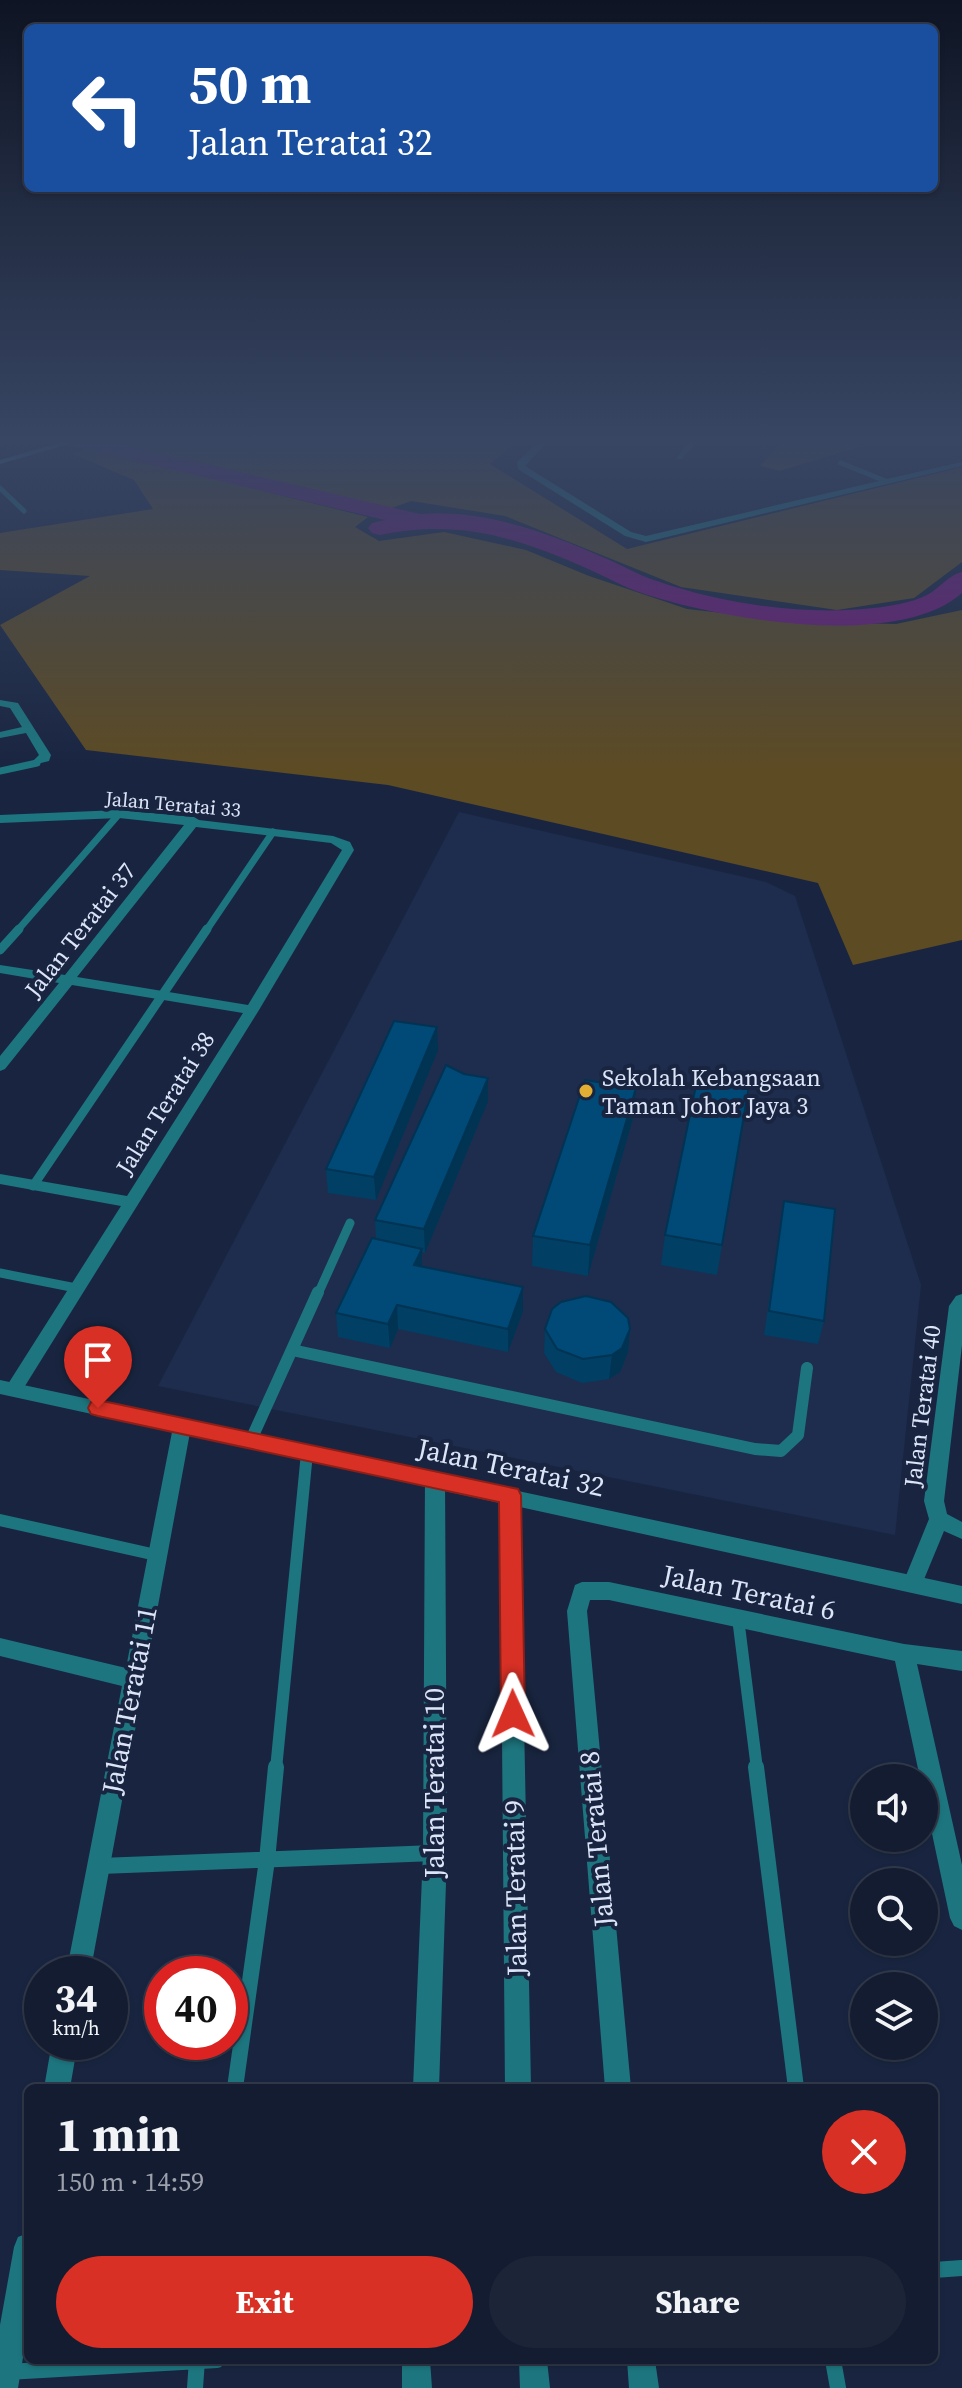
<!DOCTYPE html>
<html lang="en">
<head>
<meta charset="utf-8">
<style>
  :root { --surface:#131c30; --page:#1c2538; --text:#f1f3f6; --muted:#9da1ab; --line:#323a4c; --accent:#d93025 }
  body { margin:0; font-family:"Source Serif 4",serif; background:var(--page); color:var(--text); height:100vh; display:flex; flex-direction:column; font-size:30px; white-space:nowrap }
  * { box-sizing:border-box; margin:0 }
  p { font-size:26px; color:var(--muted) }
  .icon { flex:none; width:44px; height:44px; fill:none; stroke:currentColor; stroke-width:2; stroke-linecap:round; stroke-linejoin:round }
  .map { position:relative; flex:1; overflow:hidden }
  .details { position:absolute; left:24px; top:2084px; width:914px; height:280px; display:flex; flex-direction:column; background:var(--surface); border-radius:12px; box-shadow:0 2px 6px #0004,0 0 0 2px var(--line) }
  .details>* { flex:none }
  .top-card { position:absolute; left:24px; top:24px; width:914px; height:168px; border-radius:12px; box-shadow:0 2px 6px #0004,0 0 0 2px var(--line); background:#1a4fa0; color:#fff; overflow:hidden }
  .fabs { position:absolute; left:850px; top:1764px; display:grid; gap:16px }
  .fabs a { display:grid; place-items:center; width:88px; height:88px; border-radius:50%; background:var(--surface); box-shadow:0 2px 6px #0004,0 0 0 2px var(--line); font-size:40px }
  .speed { position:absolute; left:24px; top:1956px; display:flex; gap:16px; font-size:40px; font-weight:700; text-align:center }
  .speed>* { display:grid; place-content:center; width:104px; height:104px; border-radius:50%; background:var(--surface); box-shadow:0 2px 6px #0004,0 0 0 2px var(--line); line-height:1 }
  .speed small { font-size:20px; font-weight:400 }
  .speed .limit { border:12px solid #d22; background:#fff; color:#111 }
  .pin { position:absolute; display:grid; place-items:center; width:68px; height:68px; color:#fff; margin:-82px -34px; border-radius:50% 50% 50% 0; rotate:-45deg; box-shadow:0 0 8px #0007 }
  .pin .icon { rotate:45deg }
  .me { position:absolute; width:88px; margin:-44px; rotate:359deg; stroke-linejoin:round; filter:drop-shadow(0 0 6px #0008) }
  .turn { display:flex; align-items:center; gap:28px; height:168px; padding:0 32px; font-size:36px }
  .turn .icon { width:104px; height:104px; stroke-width:2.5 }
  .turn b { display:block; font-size:56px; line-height:68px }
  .round { display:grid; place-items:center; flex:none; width:84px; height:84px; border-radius:42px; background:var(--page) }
  .overview { display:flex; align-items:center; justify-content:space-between; height:136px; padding:0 32px }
  h1 { font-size:48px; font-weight:700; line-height:60px }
  .primary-button { display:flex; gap:16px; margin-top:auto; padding:16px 32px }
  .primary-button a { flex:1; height:92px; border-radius:48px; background:var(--accent); color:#fff; font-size:32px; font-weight:700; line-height:92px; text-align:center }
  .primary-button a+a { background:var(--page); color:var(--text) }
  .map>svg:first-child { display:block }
  .built { fill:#1e2d4e }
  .green { fill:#5d4b23 }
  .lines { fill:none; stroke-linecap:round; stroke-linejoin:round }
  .river { fill:#711a78; fill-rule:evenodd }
  .service-far4 { stroke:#1d767f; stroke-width:5 }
  .service-far3 { stroke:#1d767f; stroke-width:7 }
  .service-far2 { stroke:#1d767f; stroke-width:9 }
  .service-far1 { stroke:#1d767f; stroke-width:12 }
  .service { stroke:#1d767f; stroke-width:16 }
  .minor { fill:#1d767f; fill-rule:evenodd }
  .tertiary { fill:#1d767f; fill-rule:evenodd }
  .secondary { fill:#3c9ea8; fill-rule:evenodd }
  .wall { fill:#013f65 }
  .shaded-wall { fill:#013353 }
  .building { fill:#014976; stroke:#013353; stroke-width:2 }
  .route { fill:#d93025; stroke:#8d1f18; stroke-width:2 }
  .poi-dot { fill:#e2af34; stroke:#192540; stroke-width:3 }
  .labels { text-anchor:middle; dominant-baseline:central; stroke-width:8; stroke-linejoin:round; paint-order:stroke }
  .far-street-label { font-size:20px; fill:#dce4f7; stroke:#192540 }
  .street-label { font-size:24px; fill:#dce4f7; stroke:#192540 }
  .poi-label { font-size:24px; fill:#dce4f7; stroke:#192540; text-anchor:start }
  .near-street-label { font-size:28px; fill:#dce4f7; stroke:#192540 }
</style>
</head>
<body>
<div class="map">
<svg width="962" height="2388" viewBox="0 0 962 2388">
  <rect width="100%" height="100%" fill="#192540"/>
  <!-- built -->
  <path class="built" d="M459 812 766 882 795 896 921 1285 895 1535 158 1386Z"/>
  <!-- green -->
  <path class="green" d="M92 439H519L490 464 627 549 962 467V562L914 598 837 610 681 587 505 516 411 501 392 508 87 441Z
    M785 439H826L861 446 780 471 760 466Z
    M89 448 368 517 355 527 379 541 444 532 526 550 589 576 687 609 800 622 896 624 962 610V940L853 965 818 883 388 785 86 750 0 625 90 576 0 570V533L153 509 134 480 73 454Z"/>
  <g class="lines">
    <!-- river -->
    <path class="river" d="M59 439H98L420 514C485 509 548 533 607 559 624 566 640 576 657 581 722 604 805 616 874 608 891 606 911 603 927 595 940 588 947 576 962 572V593C896 651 719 619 642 593 623 587 605 576 586 568 515 537 458 519 380 535L372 533 368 528 372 523 385 520 69 445Z"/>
    <!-- service-far4 -->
    <path class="service-far4" d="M0 488 24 511"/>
    <!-- service-far3 -->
    <path class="service-far3" d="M0 771 37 763
      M17 931 119 814
      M206 931 273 832"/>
    <!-- service-far2 -->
    <path class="service-far2" d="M0 950 19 929
      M33 1186 207 929
      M0 1273 76 1288
      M318 1294 350 1223"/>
    <!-- service-far1 -->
    <path class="service-far1" d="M292 1350 755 1449 781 1451 798 1435 807 1368
      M250 1442 318 1292
      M0 1520 156 1555
      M738 1618 757 1769
      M276 1769 307 1453"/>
    <!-- service -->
    <path class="service" d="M756 1767 796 2088
      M100 1866 435 1853
      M235 2088 267 1860 276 1767
      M934 2270 962 2268
      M833 2360 838 2388
      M7 2372 217 2360
      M195 2388 197 2360"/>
    <!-- minor -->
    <path class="minor" d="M541 439H550L525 466 631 532 646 536 879 481 837 464 840 460 887 479 962 462V466L646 542 625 536 518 469 517 462Z
      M690 439H699L682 459H676Z
      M900 439H911L907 441Z
      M0 700 18 703 51 755 49 761 33 765 31 763 39 755 26 733 0 738V732L22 727 10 708 0 706Z
      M119 810 194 817 199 820 333 836 350 842 354 850 259 1010 20 1394 14 1396 8 1394 5 1389 8 1384 121 1206 0 1184V1174L127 1196 243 1013 72 985 5 1069 0 1071V1056L59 983 0 973V965L65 975 184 825 119 818 0 823V815ZM196 827 331 843 342 850 248 1005 77 977Z
      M962 1294V1345L944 1501 947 1514 962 1522V1539L944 1531 920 1589 913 1592 906 1589 903 1583 929 1519 924 1501 949 1306 956 1296Z
      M182 1420 189 1422 191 1427 90 1974H66L122 1686 0 1656V1638L126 1668 173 1427 175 1422Z
      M435 1471 442 1473 445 1479 447 1853 439 2088H413L423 1853 425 1479 428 1473Z
      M582 1582H609L904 1644 962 1651V1671L917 1664 962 1865V1930L954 1926 950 1918 924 1796V1778H920L895 1661 609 1600H590L587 1611 631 2088H605L567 1611 575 1585Z
      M52 2042H78L70 2088H44Z
      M28 2233V2327L18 2388H0V2325L14 2247 18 2237Z
      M402 2360H430L432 2388H402Z
      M627 2360H655L659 2388H629Z"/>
    <!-- tertiary -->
    <path class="tertiary" d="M0 1380 506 1488 510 1487 518 1491 962 1586V1604L520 1507 531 2088H505L500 1503 0 1394Z
      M519 2360H547L550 2388H520Z"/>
    <!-- secondary -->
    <path class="secondary" d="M72 439H86L0 464V460Z"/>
  </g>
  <!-- wall -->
  <path class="wall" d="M438 1050 376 1200 328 1193 326 1169Z
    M464 1074 488 1101 425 1253 422 1252V1267L523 1287V1311L508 1352 398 1329 390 1348 338 1337 336 1313 376 1239 375 1220Z
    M750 1080 717 1275 661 1265 665 1235Z
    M633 1118 588 1276 532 1266 533 1236Z
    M784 1201 824 1321 818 1344 764 1335Z
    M545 1329H630L628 1352 620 1372 609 1379 582 1383 556 1372 544 1353Z"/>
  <!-- shaded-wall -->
  <path class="shaded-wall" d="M437 1027 438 1050 376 1200 374 1177Z
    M488 1078V1101L425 1253 424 1229Z
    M636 1088 633 1118 588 1276 590 1245Z
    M422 1249V1272L414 1265Z
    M523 1287V1311L508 1352V1329Z
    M397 1305 398 1329 390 1348 388 1324Z
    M630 1329 628 1352 620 1372 609 1379 612 1355Z"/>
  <!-- building -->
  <path class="building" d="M394 1021 437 1027 374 1177 326 1169Z
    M446 1065 464 1074 488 1078 424 1229 375 1220Z
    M699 1071 750 1080 722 1245 665 1235Z
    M585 1080 636 1088 590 1245 533 1236Z
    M784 1201 835 1209 824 1321 769 1311Z
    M372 1238 422 1249 414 1265 523 1287 508 1329 397 1305 388 1324 336 1313Z
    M586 1296 611 1302 628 1318 630 1329 622 1348 612 1355 583 1359 557 1349 545 1329 552 1309 561 1302Z"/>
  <!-- sky -->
  <linearGradient id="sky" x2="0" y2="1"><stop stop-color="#0e1423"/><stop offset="0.57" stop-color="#384664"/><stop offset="1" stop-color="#384664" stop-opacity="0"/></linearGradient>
  <rect width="962" height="774" fill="url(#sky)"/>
  <!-- route -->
  <path class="route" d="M98 1400 518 1489 521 1495 525 1714 522 1722 513 1725 504 1722 501 1714 499 1502 98 1416 91 1414 88 1408 91 1402Z"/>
  <!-- markers -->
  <circle class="poi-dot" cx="586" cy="1091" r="8"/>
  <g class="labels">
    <!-- far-street labels -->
    <g class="far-street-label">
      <text transform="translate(173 804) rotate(5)">Jalan Teratai 33</text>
    </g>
    <!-- street labels -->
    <g class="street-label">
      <text transform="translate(80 930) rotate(-52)">Jalan Teratai 37</text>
      <text transform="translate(165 1103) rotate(-58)">Jalan Teratai 38</text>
      <text transform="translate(922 1406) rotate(-83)">Jalan Teratai 40</text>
    </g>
    <!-- poi labels -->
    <g class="poi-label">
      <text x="602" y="1077">Sekolah Kebangsaan<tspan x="602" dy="28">Taman Johor Jaya 3</tspan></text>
    </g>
    <!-- near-street labels -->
    <g class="near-street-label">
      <text transform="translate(511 1467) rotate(12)">Jalan Teratai 32</text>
      <text transform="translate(749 1592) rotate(12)">Jalan Teratai 6</text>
      <text transform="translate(129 1700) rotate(-79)">Jalan Teratai 11</text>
      <text transform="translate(434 1783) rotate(-90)">Jalan Teratai 10</text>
      <text transform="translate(596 1839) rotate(-95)">Jalan Teratai 8</text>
      <text transform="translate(515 1888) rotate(-91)">Jalan Teratai 9</text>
    </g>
  </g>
</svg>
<div class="fabs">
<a><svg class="icon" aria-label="sound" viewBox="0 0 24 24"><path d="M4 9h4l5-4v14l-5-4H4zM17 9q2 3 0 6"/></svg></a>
<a><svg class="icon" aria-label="search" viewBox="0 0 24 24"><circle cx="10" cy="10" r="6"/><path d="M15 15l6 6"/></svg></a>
<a><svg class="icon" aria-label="layers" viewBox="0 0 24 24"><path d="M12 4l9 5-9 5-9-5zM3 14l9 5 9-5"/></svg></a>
</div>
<div class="speed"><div>34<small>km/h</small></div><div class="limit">40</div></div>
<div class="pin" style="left:98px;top:1408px;background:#d93025"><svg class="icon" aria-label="arrive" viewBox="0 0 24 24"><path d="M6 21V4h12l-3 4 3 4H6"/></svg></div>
<svg class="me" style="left:513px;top:1714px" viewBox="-20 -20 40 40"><path d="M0-17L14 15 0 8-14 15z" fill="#d93025" stroke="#fff" stroke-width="4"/></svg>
<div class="top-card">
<div class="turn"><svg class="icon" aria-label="left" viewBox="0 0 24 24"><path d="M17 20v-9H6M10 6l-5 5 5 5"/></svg><div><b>50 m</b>Jalan Teratai 32</div></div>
</div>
<section class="details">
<div class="overview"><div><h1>1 min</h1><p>150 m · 14:59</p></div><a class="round" style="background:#d93025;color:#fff"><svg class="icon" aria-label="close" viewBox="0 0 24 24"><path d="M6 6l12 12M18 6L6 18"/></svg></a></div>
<div class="primary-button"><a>Exit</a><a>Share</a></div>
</section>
</div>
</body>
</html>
